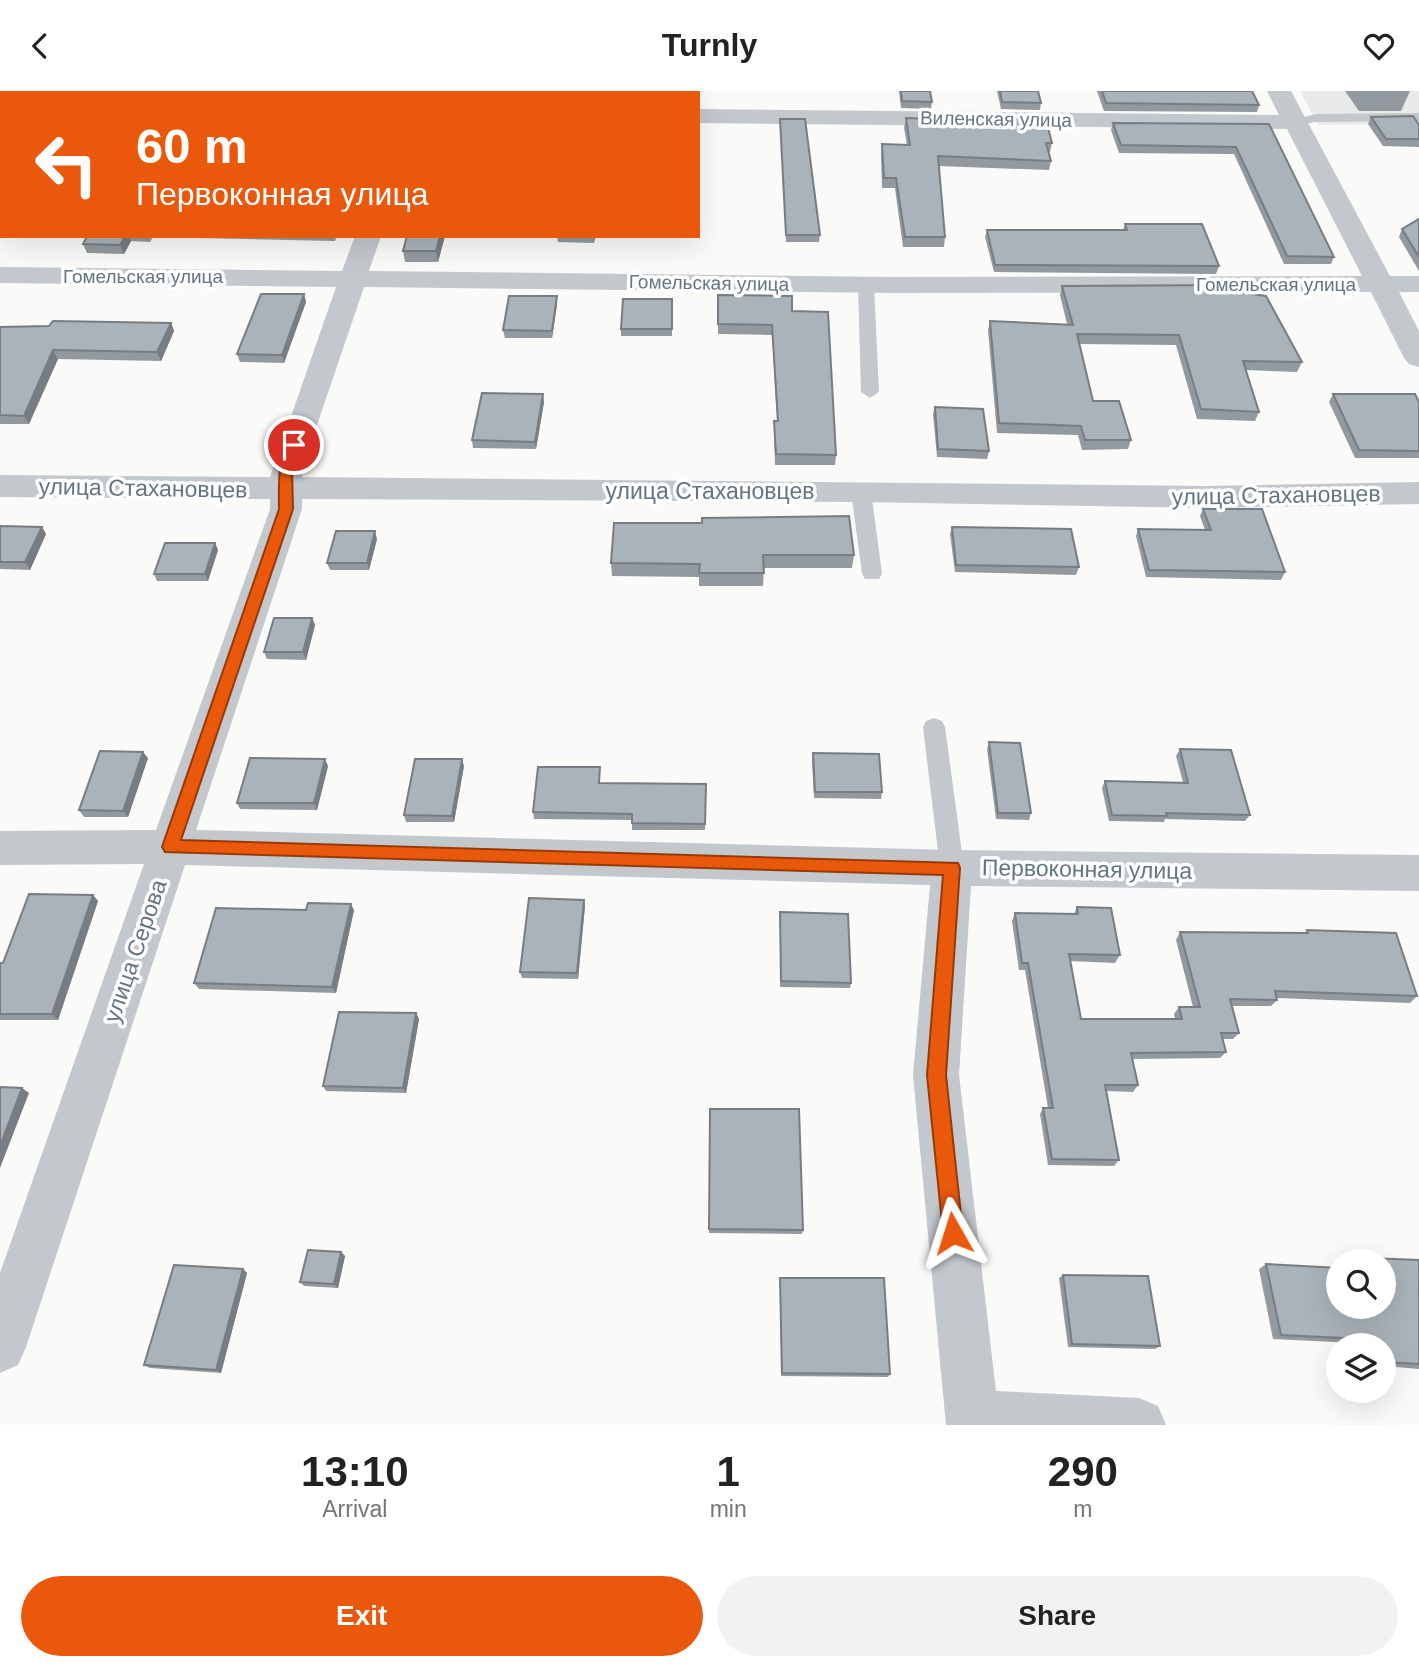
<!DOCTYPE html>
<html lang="en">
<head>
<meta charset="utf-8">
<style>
  :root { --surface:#fff; --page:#f2f2f2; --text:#222; --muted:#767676; --accent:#ea580c }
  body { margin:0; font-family:Arial,sans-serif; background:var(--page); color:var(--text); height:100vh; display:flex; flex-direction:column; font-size:26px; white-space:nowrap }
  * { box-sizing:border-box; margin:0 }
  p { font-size:23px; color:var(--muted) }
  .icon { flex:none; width:38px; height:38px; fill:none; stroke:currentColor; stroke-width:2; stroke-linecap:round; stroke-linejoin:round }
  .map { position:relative; height:1334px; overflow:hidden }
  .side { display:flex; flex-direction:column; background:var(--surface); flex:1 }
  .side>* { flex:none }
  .banner { position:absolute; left:0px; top:0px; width:700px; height:147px; box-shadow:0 7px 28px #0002; background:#ea580c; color:#fff; overflow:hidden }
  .tools { position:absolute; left:1326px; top:1158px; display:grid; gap:14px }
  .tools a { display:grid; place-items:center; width:70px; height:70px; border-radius:50%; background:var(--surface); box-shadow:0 7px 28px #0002; font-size:35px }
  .pin { position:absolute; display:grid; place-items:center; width:60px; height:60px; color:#fff; margin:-30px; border:4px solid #fff; border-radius:50%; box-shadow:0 2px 7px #0007 }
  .me { position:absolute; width:77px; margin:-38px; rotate:354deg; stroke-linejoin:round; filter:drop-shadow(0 0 5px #0008) }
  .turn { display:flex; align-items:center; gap:24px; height:147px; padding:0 21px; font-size:32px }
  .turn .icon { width:91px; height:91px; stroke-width:2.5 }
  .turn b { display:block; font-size:49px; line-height:60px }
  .eta { display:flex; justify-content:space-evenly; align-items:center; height:119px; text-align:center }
  .eta b { font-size:42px; font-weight:800; line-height:49px }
  .primary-button { display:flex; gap:14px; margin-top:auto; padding:14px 21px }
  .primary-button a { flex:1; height:80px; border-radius:42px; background:var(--accent); color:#fff; font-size:28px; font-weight:800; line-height:80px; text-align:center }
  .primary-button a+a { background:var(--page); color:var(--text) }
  header { display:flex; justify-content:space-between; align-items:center; height:91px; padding:0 21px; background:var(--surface); font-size:32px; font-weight:800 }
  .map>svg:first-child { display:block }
  .built { fill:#e8e9e9 }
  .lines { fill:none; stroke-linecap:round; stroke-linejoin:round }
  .service { fill:#c3c8cc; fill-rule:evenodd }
  .minor { fill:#c3c8cc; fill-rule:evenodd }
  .wall { fill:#929a9f; fill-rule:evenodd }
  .shaded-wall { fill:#777d82 }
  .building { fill:#aab3b9; stroke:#777d82; stroke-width:2 }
  .route { fill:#ea580c; stroke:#983908; stroke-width:2 }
  .labels { text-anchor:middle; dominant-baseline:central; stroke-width:7; stroke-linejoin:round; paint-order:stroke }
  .far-street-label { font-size:19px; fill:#657683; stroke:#fff }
  .street-label { font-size:23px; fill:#657683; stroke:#fff }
</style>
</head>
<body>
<header><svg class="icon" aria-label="back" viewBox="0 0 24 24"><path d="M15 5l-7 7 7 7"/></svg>Turnly<svg class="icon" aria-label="heart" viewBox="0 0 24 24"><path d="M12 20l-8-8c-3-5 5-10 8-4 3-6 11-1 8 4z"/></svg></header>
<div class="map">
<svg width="1419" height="1334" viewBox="0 0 1419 1334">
  <rect width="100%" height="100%" fill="#fafaf8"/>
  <!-- built -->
  <path class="built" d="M1300 0H1419V33L1318 34Z"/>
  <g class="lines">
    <!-- service -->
    <path class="service" d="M1419 22V30L1315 31 1295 35 1288 31 1315 23Z
      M866 189 874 194 879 301 870 307 861 301 858 194Z
      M861 393 871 400 882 483 879 488H865L862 483 851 400Z
      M934 627 942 630 945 636 964 777 961 784 952 787 943 784 940 777 923 636 926 630Z"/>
    <!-- minor -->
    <path class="minor" d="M403 0H427L402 2Z
      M1267 0H1291L1390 185H1419V201H1399L1419 240V276L1409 273 1404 267 1371 201 890 202 364 196 302 378V386L1207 395 1419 391V413L1207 417 861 411 302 408V418L196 739 952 759 1419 764V800L971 795 959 984 996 1300 1139 1307 1158 1315 1166 1334H946L913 984 930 794 185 774 26 1256 18 1274 0 1282V1182L144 773 0 774V740L156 739 270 418V408L0 406V384L270 386 336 196 0 192V176L342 180 355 145H381L369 180 890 186 1362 185 1287 38 698 32V18L1279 24Z"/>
  </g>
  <!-- wall -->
  <path class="wall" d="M899 0H930L932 11 931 18 901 17Z
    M997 0H1038L1041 12 1040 19 1001 18Z
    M1097 0H1252L1259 14 1257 21 1104 20Z
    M1345 0H1410L1401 20H1359Z
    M1371 26 1419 34V56L1383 55 1368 33Z
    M906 27 938 33 1005 34 1007 28 1052 52 1050 61H1049L1051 70 1049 79 938 75 945 146 944 156H903L895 97H882L881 63 882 53 907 54 904 37Z
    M780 28 820 144 819 151H786Z
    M1113 32 1269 33 1334 166 1331 173H1284L1234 63 1119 62 1111 39Z
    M1419 128V180L1399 146 1402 138Z
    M1125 133 1219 175 1216 183 994 181 985 146 987 139H1123Z
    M87 145H337L335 150 153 146 150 151 131 150 124 163 87 162 83 153Z
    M407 145H445L438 171H405L403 160Z
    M557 145H596L594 152 558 151Z
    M1062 195 1230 200 1302 271 1297 281 1246 279 1259 321 1255 330 1197 328 1176 254 1079 253 1093 310 1131 349 1128 358 1082 359 1078 344 997 342 988 239 990 230 1067 233 1060 204Z
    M304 203 306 211 284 272 240 271 237 263Z
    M718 204 792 220 836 364 835 374H775L774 341V330H777L772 244 718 243Z
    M672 208V245H621V238Z
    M557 213 552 247H505L503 239Z
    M171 232 174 240 161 270 58 268 29 333H0V236Z
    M1333 303 1419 311V367H1355L1329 311Z
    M544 311 536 358 473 357 472 349Z
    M935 316 989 360 987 368 937 366 933 323Z
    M1203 418 1285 481 1281 489 1146 486 1136 445 1138 438 1205 439 1200 425Z
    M614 432 854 464 852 477H764L763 495H699V486L612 485 611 472Z
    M0 435 42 436 46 443 30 479 0 478Z
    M952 436 1079 476 1076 484 955 481 950 443Z
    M377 448 369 479H330L327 472Z
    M215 452 218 459 208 490H157L154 483Z
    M312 527 315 534 306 569 267 568 264 561Z
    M989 651 1031 722 1029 729 996 728 987 658Z
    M1180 658 1250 724 1245 730 1165 728 1164 731 1109 730 1102 697 1105 690 1183 691 1176 665Z
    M813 662 882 701 881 708 814 707 812 669Z
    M148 667 128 726H84L79 719Z
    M328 675 317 719 240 718 237 712Z
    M464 675 454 731H406L404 724Z
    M600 676V692L706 693 705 739H632V729L534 728 533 721Z
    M93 804 98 810 58 929H0V872H3Z
    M585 815 578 888 522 887 520 881Z
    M1077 816 1120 864 1115 872 1070 870 1081 928H1175L1174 923 1179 916H1193L1176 849 1180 841 1305 842 1307 839 1417 905 1410 912 1277 907V909L1271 915H1232L1239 942 1233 948H1223L1226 961 1220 967 1132 968 1138 994 1133 1001 1107 1000 1119 1069 1114 1075 1048 1074 1040 1023 1043 1017H1048L1025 879H1019L1012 830 1015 822 1074 823Z
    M354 819 336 902 199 898 194 892Z
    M780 821 851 892 850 897 780 896Z
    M416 922 419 928 406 1002 326 1000 323 995Z
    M710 1018 803 1139 802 1143 709 1142Z
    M341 1161 345 1165 338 1197 304 1195 300 1191Z
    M1343 1166 1419 1169V1278L1384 1275V1255H1356L1355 1252 1273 1248 1259 1178 1266 1173 1337 1177 1335 1171ZM1339 1171H1384L1339 1216Z
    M243 1178 247 1182 221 1282 150 1277 144 1274Z
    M1063 1184 1160 1255 1155 1258 1068 1256 1059 1187Z
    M780 1187 890 1283 888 1286 781 1285Z"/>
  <!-- shaded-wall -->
  <path class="shaded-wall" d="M125 145H129L131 150 124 163 120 154Z
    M440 145H445L438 171 436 160Z
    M304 203 306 211 284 272 282 264Z
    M557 205V213L552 247V240Z
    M171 232 174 240 161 270 157 261Z
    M53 259 58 268 29 333 24 325Z
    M543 303 544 311 536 358 535 351Z
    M42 436 46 443 30 479 25 471Z
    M375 440 377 448 369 479 367 472Z
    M215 452 218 459 208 490 205 483Z
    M312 527 315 534 306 569 303 561Z
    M143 661 148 667 128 726 123 720Z
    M325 668 328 675 317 719 314 712Z
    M462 668 464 675 454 731 452 725Z
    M93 804 98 810 58 929 52 923Z
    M584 809 585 815 578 888 577 882Z
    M351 813 354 819 336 902 332 896Z
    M416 922 419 928 406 1002 403 997Z
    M22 997 29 1002 0 1077V1055Z
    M341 1161 345 1165 338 1197 334 1193Z
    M243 1178 247 1182 221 1282 216 1279Z"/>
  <!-- building -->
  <path class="building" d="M0 0H59L58 2H2V35H0L1 5 0 4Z
    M448 0H484L483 2H448Z
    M901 0H930L932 11 902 10Z
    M1000 0H1038L1041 12 1002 11Z
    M1102 0H1252L1259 14 1106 12Z
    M1413 25 1419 34V48H1386L1371 26Z
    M906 27 937 28 938 33 1008 34 1007 28 1046 29 1052 52H1046L1051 70 938 65 945 146H905L896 87H884L882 53 910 54Z
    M780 28H805L820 144H786Z
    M1113 32 1269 33 1334 166 1287 165 1236 56 1121 54Z
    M1419 128V166L1402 138Z
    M1125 133H1202L1219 175 995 174 987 139H1127Z
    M87 145H125L120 154 83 153Z
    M407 145H440L436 160H403Z
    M1228 194 1230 200 1266 205 1302 271 1243 270 1259 321 1201 318 1179 244 1077 243 1093 310H1119L1131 349H1085L1081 335 999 332 990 230 1073 234 1062 195Z
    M261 203H304L282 264 237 263Z
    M718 204 792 205V220L828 221 836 364 776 363 774 330H778L772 234 718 233Z
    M509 205H557L552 240 503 239Z
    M623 208H672V238H621Z
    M53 230 171 232 157 261 53 259 24 325 0 324V236L49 235Z
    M482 302 543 303 535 351 472 349Z
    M1333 303H1415L1419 311V360L1359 359Z
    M935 316 983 318 989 360 938 358Z
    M1203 418H1262L1285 481 1149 479 1138 438 1211 439Z
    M849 425 854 464H763L764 482H699L700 473 611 472 614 432H702V427Z
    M0 435 42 436 25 471H0Z
    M952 436 1071 438 1079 476 956 474Z
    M336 440H375L367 472H327Z
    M165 452H215L205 483H154Z
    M274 527H312L303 561H264Z
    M989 651 1020 652 1031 722H998Z
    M1180 658 1231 659 1250 724 1166 722 1167 725 1112 724 1105 690 1188 692Z
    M100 660 143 661 123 720 79 719Z
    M813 662 879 663 882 701H815Z
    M250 667 325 668 314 712H237Z
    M415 668H462L452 725 404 724Z
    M538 676H600L599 692 706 693 705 733 632 732V723L533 721Z
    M29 803 93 804 52 923H0V872H3Z
    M529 807 584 809 577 882 520 881Z
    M308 812 351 813 332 896 194 892 216 817 306 819Z
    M1077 816 1111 817 1120 864 1069 863 1081 928H1182L1179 916H1200L1180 841 1308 842 1307 839 1396 842 1417 905 1275 900 1277 909 1230 908 1239 942H1221L1226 961 1131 962 1138 994H1105L1119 1069 1052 1068 1043 1017H1053L1028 872H1022L1015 822 1078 823Z
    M780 821 848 823 851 892 781 890Z
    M339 921 416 922 403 997 323 995Z
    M0 996 22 997 0 1055Z
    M710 1018H799L803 1139 709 1138Z
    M308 1159 341 1161 334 1193 300 1191Z
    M1343 1166 1419 1169V1273L1384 1271V1255H1365L1364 1248 1281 1244 1266 1173 1339 1177V1216H1384V1171H1344Z
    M174 1174 243 1178 216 1279 144 1274Z
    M1063 1184 1148 1185 1160 1255 1072 1253Z
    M780 1187H884L890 1283 782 1282Z"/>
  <!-- route -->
  <path class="route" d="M294 350 301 354 292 378 293 418 181 749 958 772 960 777 946 984 963 1142 960 1149 953 1152 946 1149 943 1142 927 984 943 784 165 761 162 756 279 418C279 401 276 357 294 350Z"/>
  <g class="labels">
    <!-- far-street labels -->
    <g class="far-street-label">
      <text transform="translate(996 28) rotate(1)">Виленская улица</text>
      <text x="143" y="185">Гомельская улица</text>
      <text transform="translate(709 192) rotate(1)">Гомельская улица</text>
      <text x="1276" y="193">Гомельская улица</text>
    </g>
    <!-- street labels -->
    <g class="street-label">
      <text transform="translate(143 397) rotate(1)">улица Стахановцев</text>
      <text x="710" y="400">улица Стахановцев</text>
      <text transform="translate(1276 404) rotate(-1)">улица Стахановцев</text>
      <text transform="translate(1087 778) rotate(1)">Первоконная улица</text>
      <text transform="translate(135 860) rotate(-71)">улица Серова</text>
    </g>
  </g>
</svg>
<div class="tools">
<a><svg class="icon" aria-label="search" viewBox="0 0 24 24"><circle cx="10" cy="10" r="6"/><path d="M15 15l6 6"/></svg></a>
<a><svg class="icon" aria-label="layers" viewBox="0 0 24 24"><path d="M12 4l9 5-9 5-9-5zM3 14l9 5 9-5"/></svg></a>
</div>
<div class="pin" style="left:294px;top:354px;background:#d93025"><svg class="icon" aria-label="arrive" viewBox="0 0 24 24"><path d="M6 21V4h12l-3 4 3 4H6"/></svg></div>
<svg class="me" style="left:953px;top:1142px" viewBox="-20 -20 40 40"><path d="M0-17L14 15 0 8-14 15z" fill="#ea580c" stroke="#fff" stroke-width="4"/></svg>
<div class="banner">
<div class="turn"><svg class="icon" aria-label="left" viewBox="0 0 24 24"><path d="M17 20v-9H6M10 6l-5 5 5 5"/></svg><div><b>60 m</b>Первоконная улица</div></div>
</div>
</div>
<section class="side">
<div class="eta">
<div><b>13:10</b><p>Arrival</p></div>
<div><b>1</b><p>min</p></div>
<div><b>290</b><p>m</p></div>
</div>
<div class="primary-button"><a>Exit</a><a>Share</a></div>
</section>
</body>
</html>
